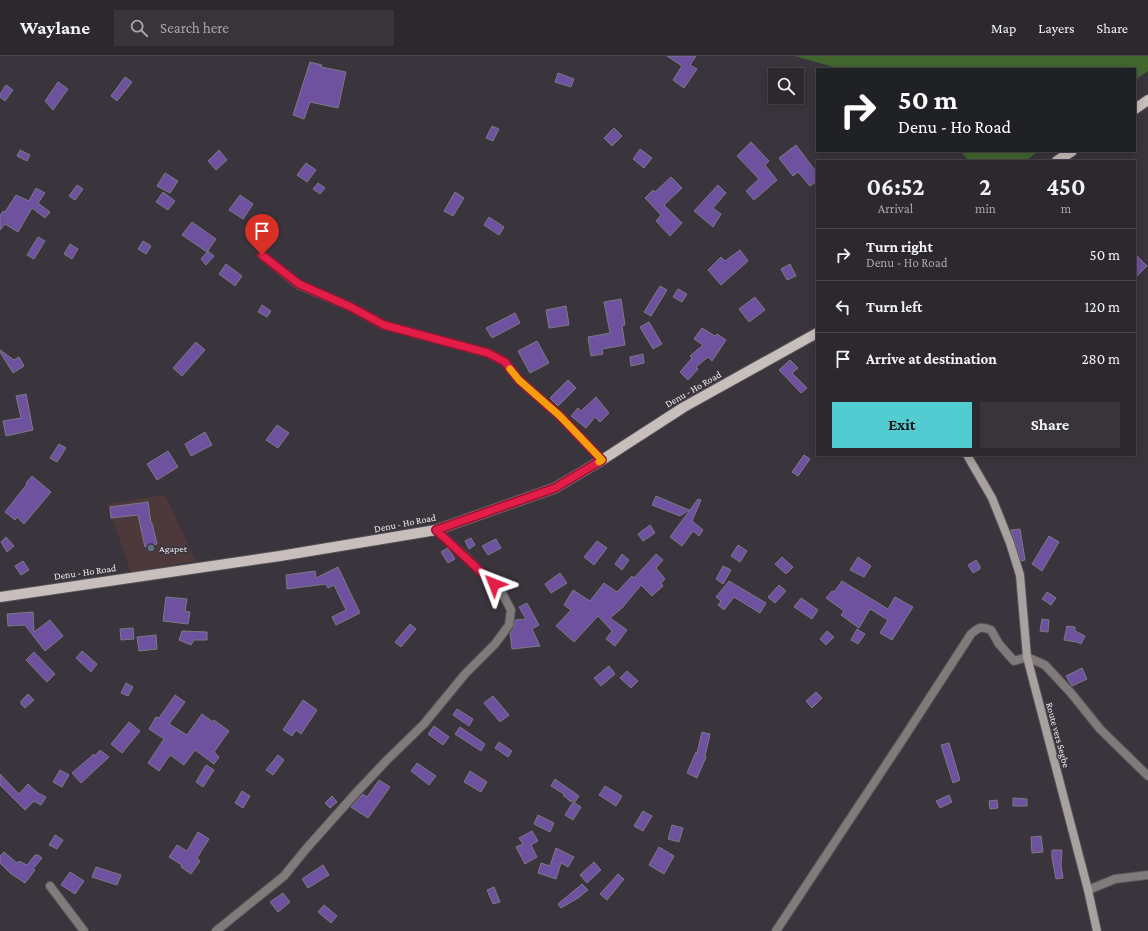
<!DOCTYPE html>
<html lang="en">
<head>
<meta charset="utf-8">
<style>
  :root { --surface:#2c282e; --page:#38343a; --text:#f1f3f6; --muted:#a6a6aa; --line:#48444a; --accent:#52ccd1 }
  body { margin:0; font-family:"Crimson Pro",serif; background:var(--page); color:var(--text); height:100vh; display:flex; flex-direction:column; font-size:15px; white-space:nowrap }
  * { box-sizing:border-box; margin:0 }
  p { font-size:13px; color:var(--muted) }
  .icon { flex:none; width:22px; height:22px; fill:none; stroke:currentColor; stroke-width:2; stroke-linecap:round; stroke-linejoin:round }
  .map { position:relative; flex:1; overflow:hidden }
  .details { position:absolute; left:816px; top:104px; width:320px; height:296px; display:flex; flex-direction:column; background:var(--surface); border-radius:0px; box-shadow:0 2px 10px #0003,0 0 0 1px var(--line) }
  .details>* { flex:none }
  .hud { position:absolute; left:816px; top:12px; width:320px; height:84px; border-radius:0px; box-shadow:0 2px 10px #0003,0 0 0 1px var(--line); background:#202124; color:#fff; overflow:hidden }
  .controls { position:absolute; left:768px; top:12px; display:grid; gap:8px }
  .controls a { display:grid; place-items:center; width:36px; height:36px; border-radius:0px; background:var(--surface); box-shadow:0 2px 10px #0003,0 0 0 1px var(--line); font-size:20px }
  .pin { position:absolute; display:grid; place-items:center; width:34px; height:34px; color:#fff; margin:-41px -17px; border-radius:50% 50% 50% 0; rotate:-45deg; box-shadow:0 0 4px #0007 }
  .pin .icon { rotate:45deg }
  .me { position:absolute; width:44px; margin:-22px; rotate:315deg; stroke-linejoin:round; filter:drop-shadow(0 0 3px #0008) }
  .turn { display:flex; align-items:center; gap:14px; height:84px; padding:0 16px; font-size:18px }
  .turn .icon { width:52px; height:52px; stroke-width:2.5 }
  .turn b { display:block; font-size:28px; line-height:34px }
  .eta { display:flex; justify-content:space-evenly; align-items:center; height:68px; text-align:center }
  .eta b { font-size:24px; font-weight:700; line-height:28px }
  .button { display:flex; gap:8px; margin-top:auto; padding:8px 16px }
  .button a { flex:1; height:46px; border-radius:0px; background:var(--accent); color:#111; font-size:16px; font-weight:700; line-height:46px; text-align:center }
  .button a+a { background:var(--page); color:var(--text) }
  ul { padding:0; list-style:none }
  li { display:flex; align-items:center; gap:12px; height:52px; padding:0 16px; border-top:1px solid var(--line) }
  li div { flex:1 }
  li b { display:block; font-size:15px }
  li em { font-style:normal }
  header { display:flex; align-items:center; gap:24px; box-sizing:border-box; height:56px; padding:0 20px; background:var(--surface); border-bottom:1px solid var(--line) }
  header strong { font-size:19px }
  nav { display:flex; gap:22px; margin-inline-start:auto; font-size:14px }
  .search { width:280px; height:36px; background:var(--page); display:flex; align-items:center; gap:10px; box-sizing:border-box; padding:0 14px; border-radius:0px; color:var(--muted); font-size:15px }
  .map>svg:first-child { display:block }
  .commercial { fill:#4d393c }
  .green { fill:#43662f }
  .building { fill:#6e529f; stroke:#7c7a83 }
  .lines { fill:none; stroke-linecap:round; stroke-linejoin:round }
  .minor-casing { stroke:#565259; stroke-width:10 }
  .secondary-casing { stroke:#565259; stroke-width:10 }
  .primary-casing { stroke:#565259; stroke-width:12 }
  .minor { stroke:#807b7a; stroke-width:8 }
  .secondary { stroke:#a9a1a0; stroke-width:8 }
  .primary { stroke:#c8bebc; stroke-width:10 }
  .route-casing { stroke:#92132f; stroke-width:10 }
  .route { stroke:#e11d48; stroke-width:7 }
  .slow { stroke:#f59e0b; stroke-width:7 }
  .service-dot { fill:#5c6f8a; stroke:#3a353d; stroke-width:1.5 }
  .labels { text-anchor:middle; dominant-baseline:central; stroke-width:3; stroke-linejoin:round; paint-order:stroke }
  .street-label { font-size:10px; fill:#ece9ee; stroke:#3a353d }
  .poi-label { font-size:10px; fill:#ece9ee; stroke:#3a353d; text-anchor:start }
</style>
</head>
<body>
<header>
<strong>Waylane</strong>
<div class="search"><svg class="icon" aria-label="search" viewBox="0 0 24 24"><circle cx="10" cy="10" r="6"/><path d="M15 15l6 6"/></svg>Search here</div>
<nav><a>Map</a><a>Layers</a><a>Share</a></nav>
</header>
<div class="map">
<svg width="1148" height="875" viewBox="0 0 1148 875">
  <rect width="100%" height="100%" fill="#3a353d"/>
  <!-- commercial -->
  <path class="commercial" d="M165 439 196 505 131 516 107 448Z"/>
  <!-- green -->
  <path class="green" d="M795 0H1148V15L1135 24V13H840Z
    M960 95H1039L1025 105H969Z"/>
  <!-- building -->
  <path class="building" d="M667 0H696L690 9 697 13 684 32 673 24 682 10Z
    M310 6 322 9 321 11 346 16 338 52 310 46 304 63 293 59Z
    M558 17 574 23 571 31 555 26Z
    M125 21 132 26 117 45 111 40Z
    M58 26 68 33 53 54 45 45Z
    M6 29 13 34 5 45 0 41V38Z
    M492 70 499 73 493 85 486 82Z
    M614 72 622 80 612 90 604 82Z
    M751 86 769 105 765 109 777 124 754 144 746 135 759 123 737 100Z
    M796 89 817 117V125L810 130 798 116 793 120 779 102Z
    M640 93 652 102 644 112 633 103Z
    M20 94 30 99 27 105 17 100Z
    M219 94 227 104 216 114 208 105Z
    M306 107 316 114 307 126 297 119Z
    M165 117 178 125 170 137 157 130Z
    M671 121 682 132 664 149 682 167 670 180 656 165 661 159 645 142 653 134 655 136Z
    M318 127 325 132 320 138 313 133Z
    M77 129 83 133 75 144 69 140Z
    M718 129 726 137 713 152 721 158 713 171 694 155Z
    M36 132 45 137 38 147 50 156 45 162 32 152 18 176 5 168 0 174V160L3 155 5 156 16 139 29 145Z
    M163 136 175 145 168 154 156 146Z
    M455 136 464 142 453 160 444 155Z
    M240 139 253 148 243 163 229 154Z
    M489 161 504 171 499 179 484 169Z
    M192 166 216 183 207 196 182 179Z
    M265 167 277 177 263 194H260L250 185Z
    M38 181 45 185 34 203 27 199Z
    M143 185 151 190 146 198 138 193Z
    M70 188 78 193 72 203 64 198Z
    M740 194 748 205 721 229 708 214 721 201 725 205Z
    M208 195 214 200 206 209 201 203Z
    M1135 198 1147 210 1135 222Z
    M226 208 242 220 235 230 219 218Z
    M790 208 796 220 787 224 781 213Z
    M660 230 667 234 651 260 644 256Z
    M678 233 687 238 682 246 673 241Z
    M755 241 765 254 749 266 739 253Z
    M621 243 625 269 622 270 625 289 602 293 603 298 591 300 588 281 610 277 604 246Z
    M262 249 271 255 267 261 258 256Z
    M566 250 569 269 549 272 546 254Z
    M515 257 520 267 492 282 486 272Z
    M649 266 662 288 653 293 640 271Z
    M702 272 715 280 717 278 726 284 712 305 708 301 696 311 698 313 688 324 680 316 692 302 690 300 703 289 694 283Z
    M537 285 549 307 530 317 518 295Z
    M196 286 205 294 182 320 173 312Z
    M0 294 14 304 19 301 24 310 13 317 0 296Z
    M643 298 644 307 631 310 630 301Z
    M790 304 798 312 792 317 807 332 801 337 779 314Z
    M568 324 576 332 558 350 550 342Z
    M26 338 33 374 6 380 3 365 21 362 16 340Z
    M596 341 609 357 600 366 595 361 586 372 571 360 578 352 581 355Z
    M277 369 289 377 278 392 266 384Z
    M205 376 212 389 191 400 185 388Z
    M59 388 66 392 57 406 50 402Z
    M168 395 178 411 157 424 147 408Z
    M804 399 810 403 798 420 792 416Z
    M32 420 51 436 24 468 17 461 15 464 5 456 27 428 26 427Z
    M656 440 689 454 680 460 652 449Z
    M698 443 701 444 692 465 703 474 699 480 693 475 682 490 670 481Z
    M148 446 151 467H152L157 488 145 491 138 459 111 462 110 451Z
    M650 469 655 477 643 485 638 478Z
    M1020 473 1025 504 1021 505 1011 474Z
    M1049 480 1059 486 1042 515 1032 508Z
    M6 481 14 490 7 496 1 486Z
    M471 482 475 489 469 493 465 485Z
    M496 483 501 492 488 499 482 490Z
    M597 485 607 492 594 509 584 501Z
    M738 489 747 495 740 506 731 500Z
    M448 492 455 503 448 507 441 496Z
    M622 498 629 504 622 514 615 508Z
    M656 498 663 504 656 512 665 523 661 527 663 530 652 540 641 529 622 552 610 562 627 574 615 590 606 583 612 575 598 560 574 586 556 570 571 554 564 549 573 534 590 545 604 527 617 536 632 520 634 522Z
    M782 501 793 511 786 518 775 508Z
    M858 501 871 510 864 521 850 514Z
    M976 504 980 510V513L973 517 968 509Z
    M23 505 29 514 21 519 15 510Z
    M723 510 731 514 723 528 716 523Z
    M338 511 360 557 336 569 332 561 346 554 334 529 328 532 326 528 287 533 286 519 315 515 316 522Z
    M560 517 567 527 551 537 545 528Z
    M729 525 766 547 760 557 734 541 724 554 718 549 721 545 716 541Z
    M842 525 888 553 895 541 913 551 892 584 880 577 888 564 870 553 859 572 841 559 844 555 826 542 832 535 834 536Z
    M779 529 786 535 775 547 768 541Z
    M1047 536 1056 542 1051 549 1042 543Z
    M166 541 187 543 185 555 190 556 188 568 163 565Z
    M801 542 818 554 812 563 794 551Z
    M527 547 539 569 532 573 540 590 512 593 510 577 514 572 515 564 526 563 519 551Z
    M33 556 34 576 50 564 63 580 45 595 25 569 8 570 7 558Z
    M1042 563 1049 564 1048 576 1040 575Z
    M410 568 416 573 401 591 395 586Z
    M1067 570 1075 571V575L1085 580 1081 588 1077 586 1064 584Z
    M133 572 134 583 121 584 120 573Z
    M857 573 865 578 858 588 851 584Z
    M182 575 207 576V584H194L191 589 179 584Z
    M827 575 834 581 826 589 820 583Z
    M156 579 157 593 139 595 137 581Z
    M82 595 97 608 91 616 76 602Z
    M34 596 55 618 47 626 26 604Z
    M609 610 615 618 601 630 594 622Z
    M1082 612 1087 623 1072 630 1066 620Z
    M627 615 638 625 631 632 620 622Z
    M126 627 133 631 128 640 121 637Z
    M816 636 822 642 812 652 806 645Z
    M28 638 34 644 25 652 21 648V645Z
    M175 639 185 646 169 668 187 679 202 658 213 666 214 664 229 675 214 696 219 701 214 708 195 694 184 709 170 699 159 715 148 707 164 683 149 673 156 661 159 662Z
    M493 640 509 659 500 666 484 647Z
    M303 644 317 654 301 678 296 674 292 680 283 674Z
    M457 653 473 663 469 670 453 659Z
    M129 666 140 675 122 697 111 688Z
    M434 670 449 681 443 689 428 678Z
    M460 671 485 688 481 695 455 678Z
    M702 676 710 678 705 700 706 701 697 722 687 717 696 696 697 697Z
    M499 686 512 695 508 701 495 692Z
    M949 687 960 724 953 727 941 689Z
    M100 694 109 701 81 727 72 717 94 698 95 700Z
    M278 699 284 704 273 719 266 714Z
    M417 707 436 720 429 729 411 715Z
    M206 709 214 714 203 731 196 726Z
    M60 714 69 719 62 731 53 726Z
    M470 715 487 726 481 736 464 726Z
    M0 718 19 738 28 728 38 737 46 741 41 749 34 745 25 754 0 729Z
    M555 723 579 740 575 746 572 744 571 746 563 739 564 738 551 730Z
    M379 724 390 731 368 762 351 751 363 738 367 741Z
    M605 730 622 740 616 750 599 739Z
    M242 735 250 740 243 752 235 747Z
    M949 739 952 746 940 752 936 745Z
    M332 740 337 746 330 752 325 747Z
    M1013 742 1027 743V750H1013Z
    M997 744 998 752 990 753 989 745Z
    M573 746 581 751 573 764 565 759Z
    M643 755 652 760 643 775 634 770Z
    M538 759 554 767 550 776 534 768Z
    M672 769 683 772 679 786 668 783Z
    M532 775 538 785 531 789 537 801 525 808 516 791 523 788 519 782Z
    M198 776 209 783 197 802 200 805 191 818 181 811 182 809 169 801 177 789 187 795Z
    M55 779 63 784 57 793 49 789Z
    M1041 780 1043 796 1032 797 1031 781Z
    M659 791 674 800 664 818 649 809Z
    M556 792 574 801 568 811 561 807 556 823 538 817 541 807 550 810Z
    M1052 794H1062L1061 809 1063 822 1056 823 1052 802Z
    M4 796 17 807 19 805 27 809 35 799H38L42 802 33 813 35 814 25 827 10 817 0 807V800Z
    M594 806 601 814 587 827 580 819Z
    M323 809 329 819 308 832 302 823Z
    M96 811 121 819 117 829 92 821Z
    M70 816 84 825 75 838 61 829Z
    M618 818 624 823 607 844 600 838Z
    M582 828 588 834 578 842 561 852 558 848Z
    M494 831 500 846 493 848 487 834Z
    M283 837 290 846 278 856 270 846Z
    M324 849 337 860 331 867 318 856Z"/>
  <g class="lines">
    <defs>
      <path id="minor" d="M262 199 299 229 351 251 384 269 488 297 505 306 519 324 560 360 602 404
        M50 830 84 875
        M1088 834 1115 823 1148 819
        M216 875 284 820 306 793 355 738 386 705 424 668 465 618 495 588 509 569 511 554 502 537 467 502 436 474
        M776 875 903 683 971 578C979 571 981 570 991 574L999 588 1014 605 1027 601 1045 609 1071 637 1100 673 1148 720"/>
      <path id="secondary" d="M967 399 992 442 1010 487 1020 519 1027 601 1088 834 1097 875"/>
      <path id="primary" d="M1135 53 1148 44
        M1057 105 1072 95
        M0 541 280 500 436 474 555 432 602 404 684 351 817 277"/>
    </defs>
    <!-- minor casing -->
    <use href="#minor" class="minor-casing"/>
    <!-- secondary casing -->
    <use href="#secondary" class="secondary-casing"/>
    <!-- primary casing -->
    <use href="#primary" class="primary-casing"/>
    <!-- minor -->
    <use href="#minor" class="minor"/>
    <!-- secondary -->
    <use href="#secondary" class="secondary"/>
    <!-- primary -->
    <use href="#primary" class="primary"/>
  </g>
  <g class="lines">
    <defs>
      <path id="route" d="M262 199 299 228 351 251 384 269 488 297 505 306 519 324 560 360 602 404 555 432 436 474 494 528"/>
    </defs>
    <!-- route casing -->
    <use href="#route" class="route-casing"/>
    <!-- route -->
    <use href="#route" class="route"/>
    <!-- slow -->
    <path class="slow" d="M510 313 519 324 560 360 602 404 599 406"/>
  </g>
  <!-- markers -->
  <circle class="service-dot" cx="151" cy="492" r="4"/>
  <g class="labels">
    <!-- street labels -->
    <g class="street-label">
      <text transform="translate(693 333) rotate(-30)">Denu - Ho Road</text>
      <text transform="translate(405 467) rotate(-11)">Denu - Ho Road</text>
      <text transform="translate(85 516) rotate(-8)">Denu - Ho Road</text>
      <text transform="translate(1058 679) rotate(75)">Route vers Segbe</text>
    </g>
    <!-- poi labels -->
    <g class="poi-label">
      <text x="159" y="492">Agapet</text>
    </g>
  </g>
</svg>
<div class="controls">
<a><svg class="icon" aria-label="search" viewBox="0 0 24 24"><circle cx="10" cy="10" r="6"/><path d="M15 15l6 6"/></svg></a>
</div>
<div class="pin" style="left:262px;top:199px;background:#d93025"><svg class="icon" aria-label="arrive" viewBox="0 0 24 24"><path d="M6 21V4h12l-3 4 3 4H6"/></svg></div>
<svg class="me" style="left:494px;top:528px" viewBox="-20 -20 40 40"><path d="M0-17L14 15 0 8-14 15z" fill="#e11d48" stroke="#fff" stroke-width="4"/></svg>
<div class="hud">
<div class="turn"><svg class="icon" aria-label="right" viewBox="0 0 24 24"><path d="M7 20v-9h11M14 6l5 5-5 5"/></svg><div><b>50 m</b>Denu - Ho Road</div></div>
</div>
<section class="details">
<div class="eta">
<div><b>06:52</b><p>Arrival</p></div>
<div><b>2</b><p>min</p></div>
<div><b>450</b><p>m</p></div>
</div>
<ul>
<li><svg class="icon" aria-label="right" viewBox="0 0 24 24"><path d="M7 20v-9h11M14 6l5 5-5 5"/></svg><div><b>Turn right</b><p>Denu - Ho Road</p></div><em>50 m</em></li>
<li><svg class="icon" aria-label="left" viewBox="0 0 24 24"><path d="M17 20v-9H6M10 6l-5 5 5 5"/></svg><div><b>Turn left</b></div><em>120 m</em></li>
<li><svg class="icon" aria-label="arrive" viewBox="0 0 24 24"><path d="M6 21V4h12l-3 4 3 4H6"/></svg><div><b>Arrive at destination</b></div><em>280 m</em></li>
</ul>
<div class="button"><a>Exit</a><a>Share</a></div>
</section>
</div>
</body>
</html>
